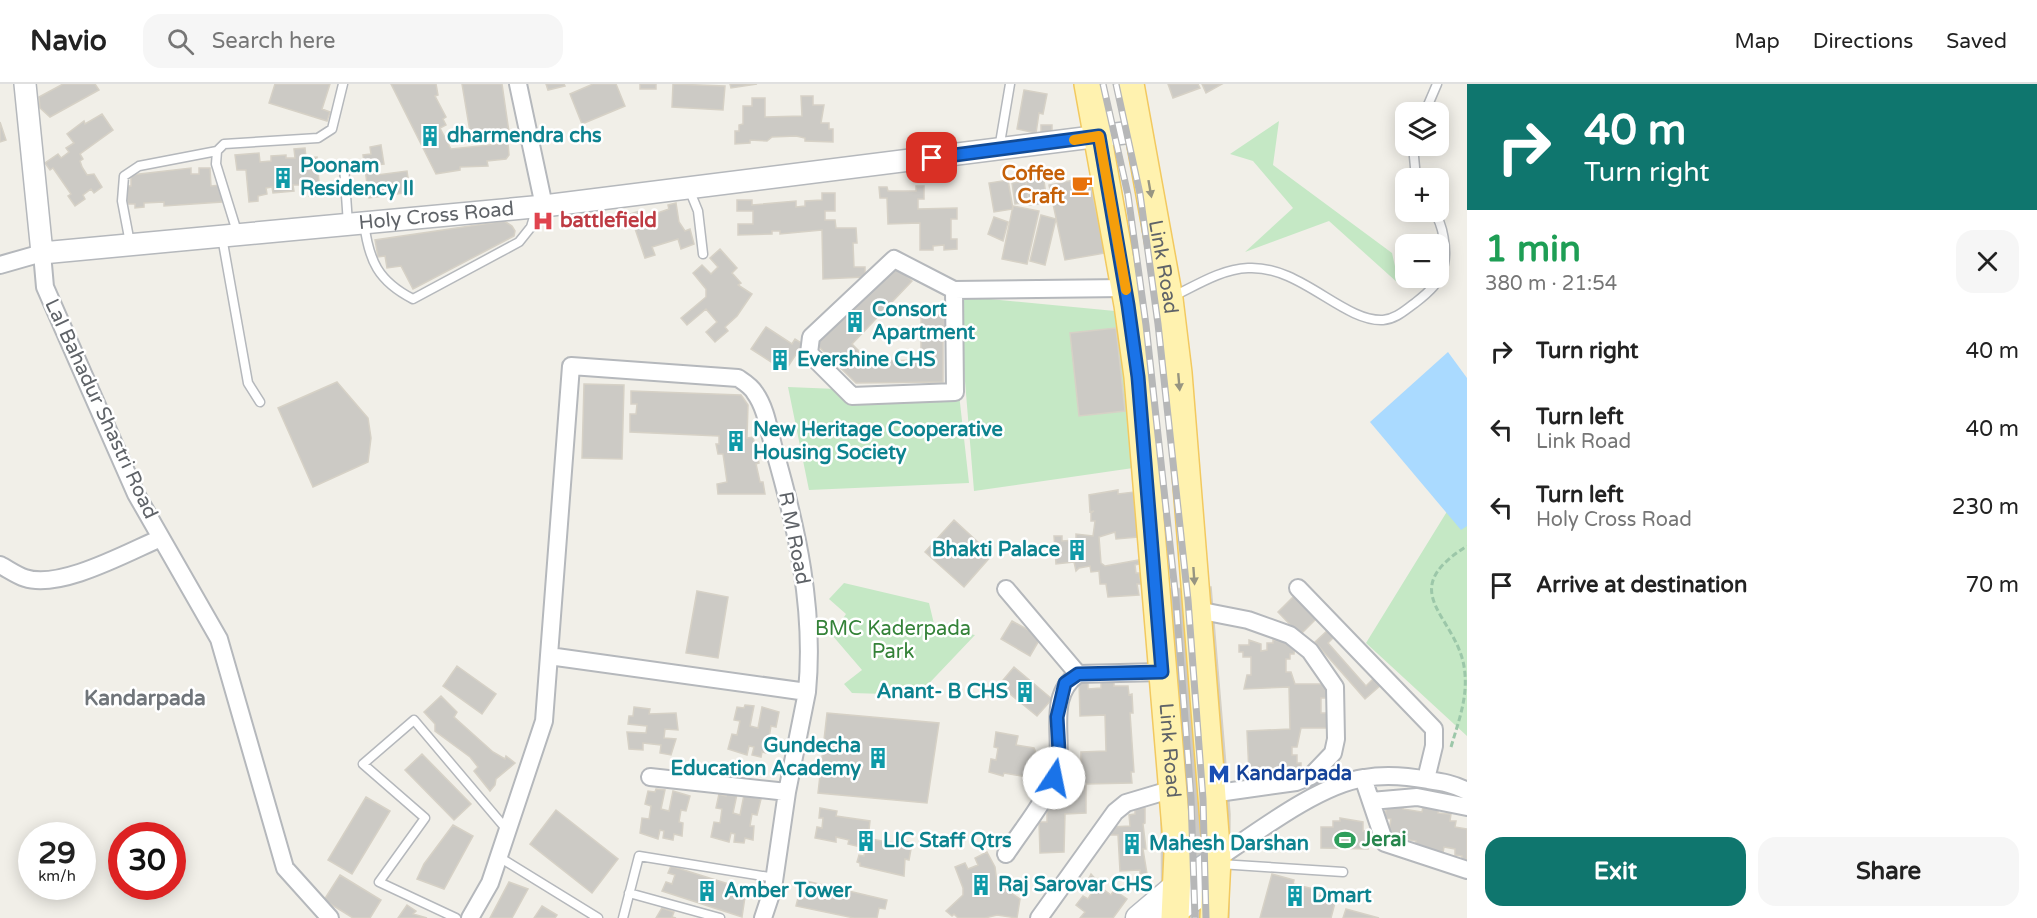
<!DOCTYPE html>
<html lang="en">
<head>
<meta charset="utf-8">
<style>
  :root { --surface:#fff; --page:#f6f6f6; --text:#222; --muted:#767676; --line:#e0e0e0; --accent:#0f766e }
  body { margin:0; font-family:"Varela Round",sans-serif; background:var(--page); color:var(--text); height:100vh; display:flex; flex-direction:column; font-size:22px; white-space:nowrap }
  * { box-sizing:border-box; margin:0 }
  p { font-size:20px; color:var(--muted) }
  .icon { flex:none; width:33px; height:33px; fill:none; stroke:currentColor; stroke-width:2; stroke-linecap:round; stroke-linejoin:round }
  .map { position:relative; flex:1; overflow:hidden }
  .sheet { display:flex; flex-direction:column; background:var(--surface); width:570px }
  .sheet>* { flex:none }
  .banner { background:#0f766e; color:#fff; overflow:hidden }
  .buttons { position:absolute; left:1395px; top:18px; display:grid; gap:12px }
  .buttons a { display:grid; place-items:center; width:54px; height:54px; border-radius:12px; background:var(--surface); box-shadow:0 3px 15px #0003; font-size:30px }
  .speed { position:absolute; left:18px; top:738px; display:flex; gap:12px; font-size:30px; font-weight:700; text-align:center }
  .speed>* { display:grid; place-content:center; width:78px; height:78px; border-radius:50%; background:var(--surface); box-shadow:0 3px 15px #0003; line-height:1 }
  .speed small { font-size:15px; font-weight:400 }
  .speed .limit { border:9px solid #d22; background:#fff; color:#111 }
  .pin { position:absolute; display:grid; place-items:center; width:51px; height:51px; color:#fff; margin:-26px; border-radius:12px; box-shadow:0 3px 9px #0006 }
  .me { position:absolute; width:66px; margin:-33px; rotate:11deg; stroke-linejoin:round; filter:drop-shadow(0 0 4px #0008) }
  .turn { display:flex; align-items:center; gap:21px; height:126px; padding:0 18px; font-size:27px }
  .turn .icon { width:78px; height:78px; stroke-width:2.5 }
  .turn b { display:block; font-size:42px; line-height:51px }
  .round { display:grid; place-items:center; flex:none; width:63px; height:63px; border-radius:18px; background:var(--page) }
  .headline { display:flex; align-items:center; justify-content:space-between; height:102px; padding:0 18px }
  h1 { font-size:36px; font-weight:800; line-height:45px; color:#1e9e55 }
  .cta { display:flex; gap:12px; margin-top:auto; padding:12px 18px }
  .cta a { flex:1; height:69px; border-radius:18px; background:var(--accent); color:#fff; font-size:24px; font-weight:800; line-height:69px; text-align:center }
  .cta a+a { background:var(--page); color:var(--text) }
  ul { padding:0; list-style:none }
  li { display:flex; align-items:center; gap:18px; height:78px; padding:0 18px }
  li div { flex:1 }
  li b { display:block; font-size:22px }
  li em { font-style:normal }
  header { display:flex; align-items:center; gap:36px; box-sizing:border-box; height:84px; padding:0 30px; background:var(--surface); border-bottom:2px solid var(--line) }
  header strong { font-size:28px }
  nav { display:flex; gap:33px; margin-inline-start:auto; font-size:21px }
  .search { width:420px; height:54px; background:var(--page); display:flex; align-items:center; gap:15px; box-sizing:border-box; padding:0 21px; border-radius:18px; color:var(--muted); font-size:22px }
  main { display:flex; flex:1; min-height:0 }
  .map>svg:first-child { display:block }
  .green { fill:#c5e8c5 }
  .water { fill:#aadaff }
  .building { fill:#cccac5; stroke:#d6d1c6; stroke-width:1.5 }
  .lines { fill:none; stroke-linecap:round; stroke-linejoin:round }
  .service-casing { stroke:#b5b8bc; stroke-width:11 }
  .minor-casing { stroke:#b5b8bc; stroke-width:20 }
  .tertiary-casing { stroke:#b5b8bc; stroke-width:24 }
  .secondary-casing { stroke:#b6babf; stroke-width:27 }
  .primary-casing { stroke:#f2c960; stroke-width:30 }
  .path { stroke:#9cc7a9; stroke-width:3; stroke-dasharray:6 3; stroke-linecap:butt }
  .service { stroke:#fff; stroke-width:8 }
  .minor { stroke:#fff; stroke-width:16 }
  .tertiary { stroke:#fff; stroke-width:21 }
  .secondary { stroke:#fff; stroke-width:24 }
  .primary { stroke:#fff2af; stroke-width:27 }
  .rail-casing { stroke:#b6b7b8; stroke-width:7 }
  .rail { stroke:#fff; stroke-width:4.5; stroke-dasharray:14; stroke-linecap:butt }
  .oneway { fill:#979581 }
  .route-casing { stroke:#114b97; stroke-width:15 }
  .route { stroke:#1a73e8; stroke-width:10 }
  .slow { stroke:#f59e0b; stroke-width:10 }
  .labels { text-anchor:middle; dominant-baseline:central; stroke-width:5; stroke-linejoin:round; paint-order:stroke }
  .culture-label { font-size:20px; font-weight:bold; fill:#0d838f; stroke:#fff; text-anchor:start }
  .food-label { font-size:20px; font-weight:bold; fill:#c56008; stroke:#fff; text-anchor:end }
  .street-label { font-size:20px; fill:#5f6368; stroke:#fff }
  .health-label { font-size:20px; font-weight:bold; fill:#be3a42; stroke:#fff; text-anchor:start }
  .park-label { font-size:20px; fill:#348238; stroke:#fff }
  .transit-label { font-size:20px; font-weight:bold; fill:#164399; stroke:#fff; text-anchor:start }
  .leisure-label { font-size:20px; font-weight:bold; fill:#27864d; stroke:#fff; text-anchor:start }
  .neighbourhood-label { font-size:21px; font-weight:bold; fill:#70757a; stroke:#fff }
</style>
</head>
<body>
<header>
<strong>Navio</strong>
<div class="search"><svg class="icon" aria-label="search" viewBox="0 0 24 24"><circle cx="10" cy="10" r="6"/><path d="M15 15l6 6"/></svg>Search here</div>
<nav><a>Map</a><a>Directions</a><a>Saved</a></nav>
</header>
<main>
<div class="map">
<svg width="1467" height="834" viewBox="0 0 1467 834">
  <rect width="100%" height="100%" fill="#f1efe8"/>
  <!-- green -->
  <path class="green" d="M1279 37 1273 81 1392 169 1399 200 1329 137 1245 168 1293 124 1253 77 1230 70Z
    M958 212 1115 227 1140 383 974 407Z
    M788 303 959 310 969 399 809 406Z
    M1467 395V652L1366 559Z
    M844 499 929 519 935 544 975 551 918 611 852 609 844 600 862 586 832 551 846 530 829 515Z"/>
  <!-- water -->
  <path class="water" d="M1448 268 1467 294V442L1461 446 1370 338Z"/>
  <!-- building -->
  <path class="building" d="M63 0H95L99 6 50 33 40 24 39 13Z
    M275 0H330L322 25 330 28 327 37 269 19Z
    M391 0H436L438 11 435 12 446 33 443 35 446 41 440 44 451 65 508 59 509 71 506 75 487 77 488 82 460 83V86L436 90Z
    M462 0H502L509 48 471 54Z
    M546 0H564L565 2 548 6Z
    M593 0H616L625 22 582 40 570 10Z
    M640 0H656V5H640Z
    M673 0 725 2 723 26 672 23Z
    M730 0H757L731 4Z
    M1168 0H1198L1200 4 1173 14Z
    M1202 0H1222L1206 9Z
    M1024 6 1047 10 1043 30 1039 29 1036 49 1017 45Z
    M801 12H813V21H824L821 39H829V45H833V58L805 57V54L796 52 772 53 767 57 750 56V59L735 60V47H739V41L743 40V22H752V14H765V33L802 32Z
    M102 30 113 46 80 70 83 75 80 77 82 83 87 91 94 90 102 103 94 109 91 105 83 111 85 115 75 122 68 112 71 110 53 84 50 86 45 79 58 70 61 74 69 68 66 64 74 59 67 50 84 37 85 40Z
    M0 38 6 56 0 58Z
    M1041 41H1052V55L1041 56Z
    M381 61 384 80 375 81 377 91 407 87 410 108 369 114 363 71 371 70 370 63Z
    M305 64 306 74 317 73 320 111 309 112V107H302V101H293L294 107 273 109 272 103 266 104 267 110 258 112V117L249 118 246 86H237L235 71 259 69 260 78 271 77V72L286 71V74H295L294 65Z
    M191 84V90H199V84H210L211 102 221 101 222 118 164 122V118L144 119V123L135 124V120H127L126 102H131V91Z
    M1043 89 1047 119 1029 121 1025 92Z
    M1089 93 1105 169 1065 176 1049 101Z
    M1008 96 1013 125 994 128 989 99Z
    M1026 97 1029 118 1015 120 1012 99Z
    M916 102H924V115H918V125L957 124V135H951V155H957V165L944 166V161L933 162V166H920V139L888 140 887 114H880L879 103H887L888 107H916Z
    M822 109H835V127H825V136H835L836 144H856L857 159H853L854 183H865V193L823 195 822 146 780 150V147H772V150L738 151V140H753V127H737V116H752V121L796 117V123L805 122V117L822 116Z
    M676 119 679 138 685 147 690 145 694 160 681 165 678 155 652 163 655 171 645 174 630 130 640 127 643 134 669 125 668 121Z
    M1013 122 1039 127 1027 180 1002 175Z
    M1041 131 1056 135 1045 181 1030 177Z
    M994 133 1008 138 1003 157 988 150Z
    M504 137 512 142 515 147 514 152 413 205 401 182 387 184 385 172 378 173 375 156Z
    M720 165 737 184 732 189 741 199 738 201 752 210 737 232 725 243 728 247 715 258 706 248 717 238 706 225 687 241 681 234 706 213V205L693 189 702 181 711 190 718 183 710 174Z
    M894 180 912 197 852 260 869 277 921 276V231H947V245H943V298L856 299 816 260Z
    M766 243 792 260 795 255 803 260 785 287 751 265Z
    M1116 244 1125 327 1079 332 1070 249Z
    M337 298 368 334 371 354 368 378 313 403 278 324Z
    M584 300 624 301 622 375 582 374Z
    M631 307 741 311 748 321 747 354 753 353 759 379 756 380 760 398H763L765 410H718L717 400 727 398 723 370H718L716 360H719V352L630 348V330H636L637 320H631Z
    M1118 406V410L1134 408 1138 453 1116 455 1115 448 1099 453 1101 479 1105 482 1139 476V480L1135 481 1136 489H1139L1141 500H1137L1139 511 1108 513 1106 500H1100L1099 487 1091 488 1090 482 1079 484 1076 487 1074 478 1056 480 1054 452H1062V457L1076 456V450L1093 452 1095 437H1091V429L1094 427 1090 428 1089 411Z
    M954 436 992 471 964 503 925 468Z
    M1211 503 1230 730 1229 834H1162L1161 730 1147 506Z
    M697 507 728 513 718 574 686 569Z
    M1296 510 1318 533 1300 551 1278 528Z
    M1012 537 1041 553 1030 572 1001 555Z
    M1330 544 1336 551 1328 559 1366 602 1374 594 1381 601 1365 615 1315 558Z
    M1249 556 1261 560V567L1267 566V559H1273V556L1295 559 1294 570H1290V575H1286V588H1291L1295 600H1326V614H1321V629H1328V644H1301L1297 663H1292V671H1297V679H1301V691L1283 692V688L1277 689V685L1269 686 1263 692H1260V688L1249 689 1247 647 1290 645 1289 603 1244 605 1247 591H1251V573H1243V568H1239V561H1249Z
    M457 582 496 610 482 630 443 602Z
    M1014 583 1052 615 1037 632 999 601Z
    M1079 597H1088V605L1101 604V597H1114V602H1128L1129 611 1132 610 1133 629H1130L1134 688H1131L1132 699 1086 700V729L1065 730 1064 768 1040 769 1039 738H1047V724L1064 723V716L1070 715 1069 690 1081 689V668L1106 667 1105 631 1080 632Z
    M441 612 457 628 454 633 493 668 505 675 506 672 515 679 496 695 495 701 490 707 474 687 478 683 470 673 435 647V640L424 628Z
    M745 621 754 622 750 642 758 644 762 623 779 628 776 643 771 642 769 654 774 655 771 670 762 668 761 673 752 671 754 663 749 662 747 671 728 665 732 650 737 651 740 637 734 636 737 623 744 624Z
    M634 623 650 625 649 630 676 629 678 646 665 645 664 654 676 655 671 671 660 669 661 661 643 659V666L629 665 627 648 646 649 647 642 628 640 629 632H633Z
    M827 629 939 639 927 719 818 709Z
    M996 648 1018 652 1016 661 1034 664 1040 679 1035 689 1027 693 1004 689 1003 692 989 688 991 675 996 676 998 664 994 663Z
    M422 670 471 720 454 736 405 686Z
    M656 705 665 706 661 725 669 727 673 707 690 712 686 727 681 726 679 738 683 739 682 752 674 750 673 756 663 754 664 747 660 746 658 755 640 749 642 734 649 735 651 722 645 720 648 707 655 708Z
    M727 708 737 710 733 729 740 731 744 711 761 715 757 731 752 730 750 742H754L753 756 745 754 744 759 734 758 735 750 731 749 729 758 711 753 714 738 720 739 722 725 716 724 719 710 726 712Z
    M366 713 390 727 352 790 328 776Z
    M1387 718 1404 721 1403 725 1422 728 1423 722 1438 724V729L1451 730 1450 737H1456L1455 743 1467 745V782L1461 781 1462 772 1455 771V765L1444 763 1443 769 1415 761 1416 757 1398 754 1397 758 1387 757 1391 735 1385 734Z
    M820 724 837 727 836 732 870 737 869 746 863 745 862 750 872 751 871 755 899 760V756L908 758 907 764 911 765 909 776 905 775 904 792 860 782V779L857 778 859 771 864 772 865 764 848 760 849 756 836 753V758L815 754 817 743 822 744 823 734H819Z
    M1135 724H1145V739L1143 740 1146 765H1143L1147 790H1140V786L1120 787 1118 751H1111V743L1130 742 1129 731 1135 730Z
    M556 726 618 775 592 809 530 760Z
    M1340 734 1363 738V747H1368V765L1321 764V743H1333V737H1340Z
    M453 741 473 752 444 805 417 795 424 780Z
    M987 768 995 783 997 799 1020 815 1017 834 997 831 985 834H958L954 830 952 832 946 827 963 811V804L955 783 965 779 968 785 978 781 975 774Z
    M671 782 751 807 748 814 745 813 742 833 662 807 666 798 672 800 675 791 668 789Z
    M1091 790 1100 800 1099 802 1111 811 1114 806 1127 815 1113 834H1080L1085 828 1076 821 1083 812 1088 815 1091 810 1084 804Z
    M1272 790 1294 796 1293 800 1314 805 1313 810 1336 815 1331 834H1260Z
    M340 791 381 816 370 834H353L324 816Z
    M802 796 887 816 885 825 879 824 877 834H854L796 822 798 814 803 815 805 808 799 807Z
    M509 798 528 805 512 834H490Z
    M407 821 416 827 413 830 427 834H398Z
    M542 822 557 831 555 834H534Z
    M662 824 674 828 672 833 676 834H656Z
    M1346 825 1379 834H1343Z"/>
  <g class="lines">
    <defs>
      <path id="service" d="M1425 28 1437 0
        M1413 62 1416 94
        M999 65 1010 0
        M344 82 348 140
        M689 105 698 127 703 170
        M364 139C369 177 378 197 413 215L519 158 531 143 537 123
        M238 151 216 80 217 67 224 60 318 54 332 45 343 0
        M222 153 248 299 260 318
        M130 159 122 117 124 92 139 82 217 67
        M1172 213C1195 202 1221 185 1248 184 1300 181 1343 238 1383 236 1396 235 1405 226 1415 219 1429 208 1441 198 1444 180 1447 165 1443 140 1434 128
        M499 773 598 834
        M1220 780 1343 788
        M629 809 720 834
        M456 834 379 798 425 734 363 680 414 636 507 746
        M623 834 639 772 775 794"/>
      <path id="minor" d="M518 0 544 122
        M0 181 42 169 45 203 136 410 219 555 285 784 330 834
        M954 206 955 308 852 312 809 269 811 253 894 175 954 206 1125 204
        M0 481C8 485 16 491 25 494 60 506 128 468 161 454
        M1298 504 1434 645V662L1426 695
        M1006 505 1078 590 1162 588
        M1197 526 1248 536 1290 551 1310 567 1335 603 1336 655 1333 669 1311 692 1296 698 1211 710
        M650 693 787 708
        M1363 694 1385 759 1467 786
        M1371 717 1417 713 1467 723
        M1006 770C1021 747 1044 719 1054 695 1068 660 1043 615 1078 590
        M1217 775C1256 749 1318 701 1364 694 1386 690 1407 692 1428 696 1442 698 1454 700 1467 707
        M470 834 490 799 544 637 571 282 738 294C744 298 751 302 755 309 766 324 769 347 774 365 797 444 815 525 807 608L549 572
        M763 834 773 804 787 708 807 608
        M1039 834 1115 728 1126 719 1173 705"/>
      <g id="tertiary">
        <path id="s1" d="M25 0 42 169 544 122 1140 47"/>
      </g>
      <path id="secondary" d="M1138 834 1177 801 1217 775
        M1164 834 1216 800"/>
      <g id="primary">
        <path id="s2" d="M1088 0 1128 221 1138 293 1178 769 1175 834"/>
        <path id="s3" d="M1130 0 1169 215 1178 289 1217 775 1214 834"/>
      </g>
    </defs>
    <!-- service casing -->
    <use href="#service" class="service-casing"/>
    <!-- minor casing -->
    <use href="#minor" class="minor-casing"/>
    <!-- tertiary casing -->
    <use href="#tertiary" class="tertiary-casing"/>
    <!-- secondary casing -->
    <use href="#secondary" class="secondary-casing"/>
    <!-- primary casing -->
    <use href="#primary" class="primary-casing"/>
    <!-- path -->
    <path class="path" d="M1451 663C1458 639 1467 616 1465 591 1462 533 1390 510 1467 462"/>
    <!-- service -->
    <use href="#service" class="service"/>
    <!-- minor -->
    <use href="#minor" class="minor"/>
    <!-- tertiary -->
    <use href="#tertiary" class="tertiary"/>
    <!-- secondary -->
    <use href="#secondary" class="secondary"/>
    <!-- primary -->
    <use href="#primary" class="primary"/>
    <defs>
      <path id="rail" d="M1103 0 1128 111 1146 241 1176 516 1191 714 1195 834
        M1116 0 1140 110 1158 240 1188 516 1203 715 1206 834"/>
    </defs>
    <!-- rail casing -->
    <use href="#rail" class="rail-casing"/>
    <!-- rail -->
    <use href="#rail" class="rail"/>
  </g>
  <!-- one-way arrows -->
  <defs><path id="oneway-solid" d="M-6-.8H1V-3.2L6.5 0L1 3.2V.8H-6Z" transform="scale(1.5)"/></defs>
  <g class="oneway">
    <use href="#oneway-solid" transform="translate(1150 105) rotate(80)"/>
    <use href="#oneway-solid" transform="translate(1179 298) rotate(85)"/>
    <use href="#oneway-solid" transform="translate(1194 492) rotate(86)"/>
  </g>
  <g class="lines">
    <defs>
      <path id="route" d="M932 74 1099 52 1128 221 1138 293 1162 588 1078 590 1065 599 1057 633 1059 668 1054 694"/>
    </defs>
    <!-- route casing -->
    <use href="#route" class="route-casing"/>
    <!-- route -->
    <use href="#route" class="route"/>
    <!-- slow -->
    <path class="slow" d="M1074 56 1099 52 1126 206"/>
  </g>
  <!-- icons -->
  <defs>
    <symbol id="building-bare" viewBox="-9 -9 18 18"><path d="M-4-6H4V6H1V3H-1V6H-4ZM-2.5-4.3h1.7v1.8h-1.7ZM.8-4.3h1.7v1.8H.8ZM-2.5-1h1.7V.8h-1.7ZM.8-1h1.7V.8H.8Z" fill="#0f9aa8" stroke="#fff" stroke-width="2.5" paint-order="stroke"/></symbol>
    <symbol id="cafe-bare" viewBox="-9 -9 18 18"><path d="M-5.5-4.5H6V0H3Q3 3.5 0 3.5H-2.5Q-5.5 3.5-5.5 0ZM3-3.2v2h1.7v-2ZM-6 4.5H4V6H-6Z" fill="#e8710a" stroke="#fff" stroke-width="2.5" paint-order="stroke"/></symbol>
    <symbol id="hospital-bare" viewBox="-9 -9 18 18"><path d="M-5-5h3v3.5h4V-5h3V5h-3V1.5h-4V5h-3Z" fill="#e0444e" stroke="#fff" stroke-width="2.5" paint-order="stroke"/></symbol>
    <symbol id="metro-bare" viewBox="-9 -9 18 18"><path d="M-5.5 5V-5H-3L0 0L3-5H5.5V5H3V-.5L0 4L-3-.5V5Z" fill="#1a4fb4" stroke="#fff" stroke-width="2.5" paint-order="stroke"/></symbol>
    <symbol id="stadium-bare" viewBox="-9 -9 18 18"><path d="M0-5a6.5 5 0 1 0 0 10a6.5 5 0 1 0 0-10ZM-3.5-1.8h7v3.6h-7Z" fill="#2e9e5b" stroke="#fff" stroke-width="2.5" paint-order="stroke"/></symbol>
  </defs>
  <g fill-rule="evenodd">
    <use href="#building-bare" x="415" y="37" width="30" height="30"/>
    <use href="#building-bare" x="268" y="79" width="30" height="30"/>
    <use href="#cafe-bare" x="1067" y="86" width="30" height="30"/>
    <use href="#hospital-bare" x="528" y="122" width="30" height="30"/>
    <use href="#building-bare" x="840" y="223" width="30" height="30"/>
    <use href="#building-bare" x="765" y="261" width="30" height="30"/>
    <use href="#building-bare" x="721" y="342" width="30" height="30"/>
    <use href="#building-bare" x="1062" y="451" width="30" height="30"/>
    <use href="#building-bare" x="1010" y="593" width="30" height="30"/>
    <use href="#building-bare" x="863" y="659" width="30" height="30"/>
    <use href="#metro-bare" x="1204" y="675" width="30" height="30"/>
    <use href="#stadium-bare" x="1330" y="741" width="30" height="30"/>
    <use href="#building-bare" x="851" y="742" width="30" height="30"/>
    <use href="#building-bare" x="1117" y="745" width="30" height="30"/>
    <use href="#building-bare" x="966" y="786" width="30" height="30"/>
    <use href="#building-bare" x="692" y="792" width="30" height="30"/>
    <use href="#building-bare" x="1280" y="797" width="30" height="30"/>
  </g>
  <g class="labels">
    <!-- culture labels -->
    <g class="culture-label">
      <text x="447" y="52">dharmendra chs</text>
      <text x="300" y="82">Poonam<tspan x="300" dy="23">Residency II</tspan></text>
      <text x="872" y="226">Consort<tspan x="872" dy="23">Apartment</tspan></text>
      <text x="797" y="276">Evershine CHS</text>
      <text x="753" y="346">New Heritage Cooperative<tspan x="753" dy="23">Housing Society</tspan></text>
      <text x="1060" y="466" text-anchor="end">Bhakti Palace</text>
      <text x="1008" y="608" text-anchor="end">Anant- B CHS</text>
      <text x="861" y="662" text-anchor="end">Gundecha<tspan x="861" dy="23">Education Academy</tspan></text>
      <text x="883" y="757">LIC Staff Qtrs</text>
      <text x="1149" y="760">Mahesh Darshan</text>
      <text x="998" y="801">Raj Sarovar CHS</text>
      <text x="724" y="807">Amber Tower</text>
      <text x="1312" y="812">Dmart</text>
    </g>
    <!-- food labels -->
    <g class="food-label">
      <text x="1065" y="90">Coffee<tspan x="1065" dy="23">Craft</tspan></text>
    </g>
    <!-- street labels -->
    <g class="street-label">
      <text stroke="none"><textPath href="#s1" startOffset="566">Holy Cross Road</textPath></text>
      <text stroke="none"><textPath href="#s3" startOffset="186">Link Road</textPath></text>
      <text transform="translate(101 325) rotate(65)">Lal Bahadur Shastri Road</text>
      <text transform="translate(794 454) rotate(79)">R M Road</text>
      <text stroke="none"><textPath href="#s2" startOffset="672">Link Road</textPath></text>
    </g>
    <!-- health labels -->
    <g class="health-label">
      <text x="560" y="137">battlefield</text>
    </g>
    <!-- park labels -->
    <g class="park-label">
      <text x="893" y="545">BMC Kaderpada<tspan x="893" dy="23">Park</tspan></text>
    </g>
    <!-- transit labels -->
    <g class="transit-label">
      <text x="1236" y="690">Kandarpada</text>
    </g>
    <!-- leisure labels -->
    <g class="leisure-label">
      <text x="1362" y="756">Jerai</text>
    </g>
    <!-- neighbourhood labels -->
    <g class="neighbourhood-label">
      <text x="145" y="614">Kandarpada</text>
    </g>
  </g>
</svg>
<div class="buttons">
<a><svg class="icon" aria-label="layers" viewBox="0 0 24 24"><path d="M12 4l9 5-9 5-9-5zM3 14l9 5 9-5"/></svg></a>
<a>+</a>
<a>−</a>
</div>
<div class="speed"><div>29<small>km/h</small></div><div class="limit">30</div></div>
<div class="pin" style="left:932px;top:74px;background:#d93025"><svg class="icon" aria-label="arrive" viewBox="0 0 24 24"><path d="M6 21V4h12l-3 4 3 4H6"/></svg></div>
<svg class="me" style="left:1054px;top:694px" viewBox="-20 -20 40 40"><circle r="19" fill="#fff"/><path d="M0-13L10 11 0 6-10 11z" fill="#1a73e8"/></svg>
</div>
<section class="sheet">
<div class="banner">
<div class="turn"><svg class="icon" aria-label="right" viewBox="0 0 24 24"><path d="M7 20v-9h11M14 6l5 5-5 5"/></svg><div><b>40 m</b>Turn right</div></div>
</div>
<div class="headline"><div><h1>1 min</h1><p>380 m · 21:54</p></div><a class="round"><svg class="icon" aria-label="close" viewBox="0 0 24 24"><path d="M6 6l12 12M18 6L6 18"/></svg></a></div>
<ul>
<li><svg class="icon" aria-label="right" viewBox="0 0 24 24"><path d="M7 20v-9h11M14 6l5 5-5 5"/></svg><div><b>Turn right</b></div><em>40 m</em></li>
<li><svg class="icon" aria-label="left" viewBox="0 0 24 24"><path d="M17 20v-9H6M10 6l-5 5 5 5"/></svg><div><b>Turn left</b><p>Link Road</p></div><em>40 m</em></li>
<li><svg class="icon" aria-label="left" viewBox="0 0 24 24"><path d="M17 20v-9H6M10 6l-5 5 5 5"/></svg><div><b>Turn left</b><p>Holy Cross Road</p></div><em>230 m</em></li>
<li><svg class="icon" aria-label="arrive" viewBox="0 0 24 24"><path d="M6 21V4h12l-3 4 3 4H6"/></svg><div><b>Arrive at destination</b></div><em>70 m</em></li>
</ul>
<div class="cta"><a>Exit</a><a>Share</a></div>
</section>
</main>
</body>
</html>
